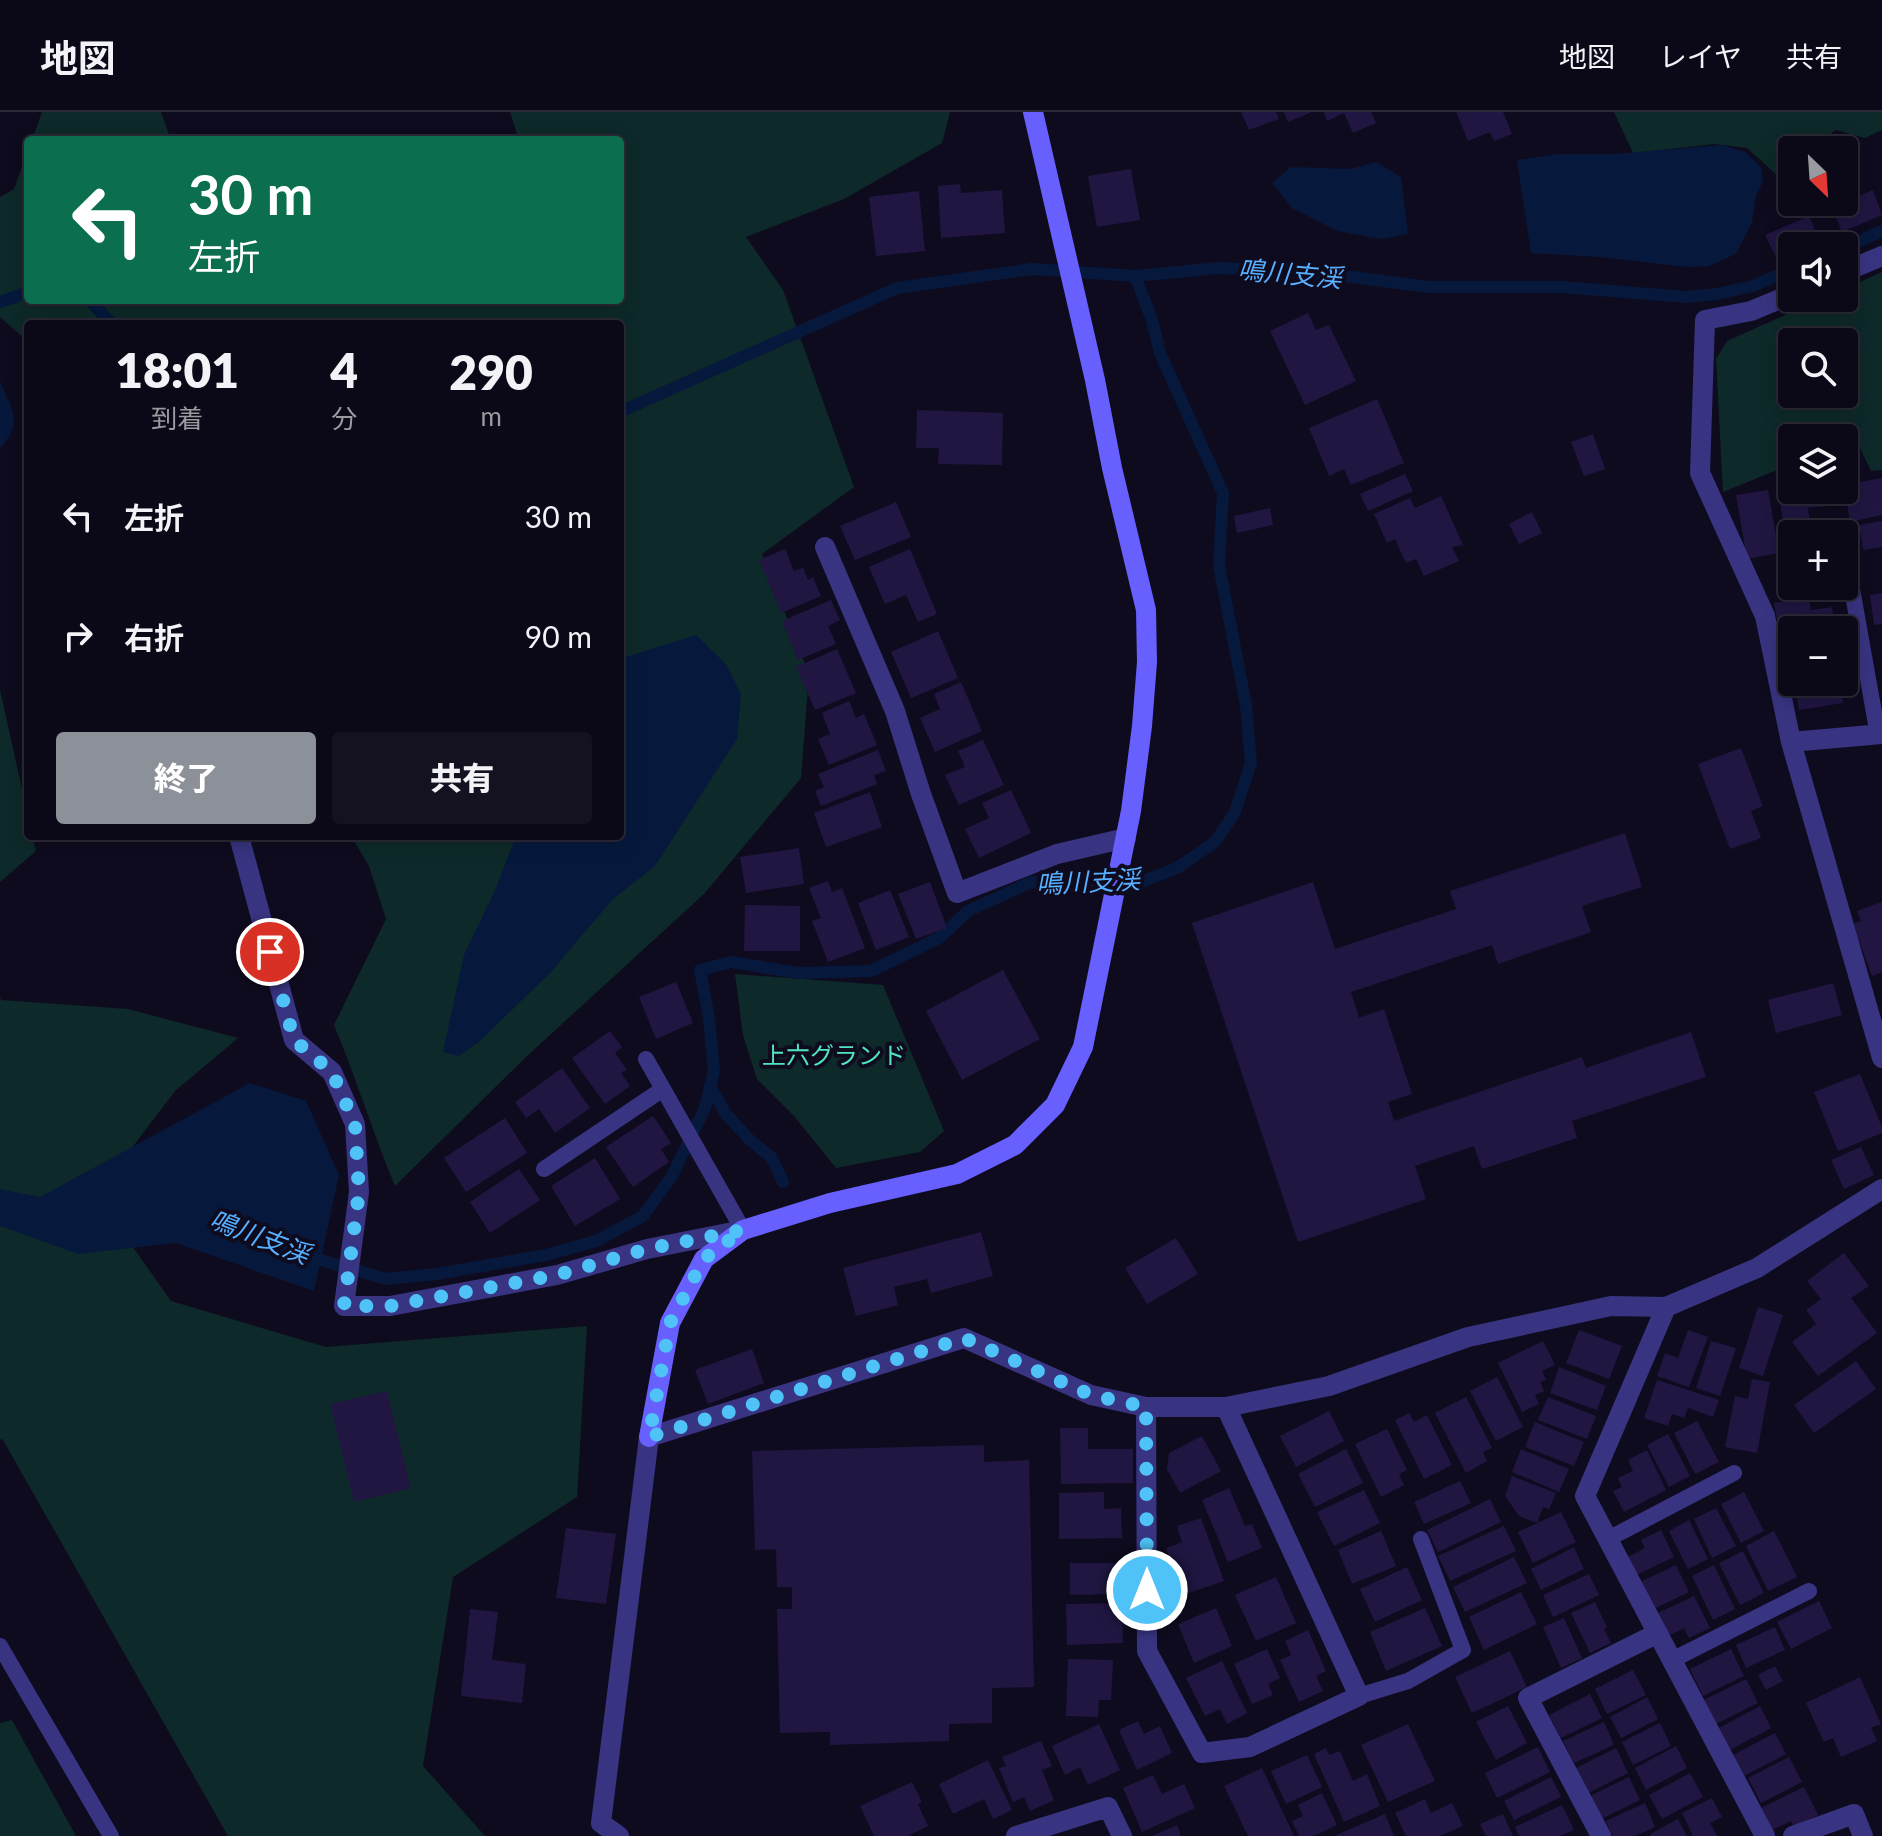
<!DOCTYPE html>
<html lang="ja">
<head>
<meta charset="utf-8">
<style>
  :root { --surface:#0b0817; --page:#141120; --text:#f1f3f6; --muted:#9a9aa1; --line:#2b2936; --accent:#8c9099 }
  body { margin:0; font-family:Lato,"Noto Sans JP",sans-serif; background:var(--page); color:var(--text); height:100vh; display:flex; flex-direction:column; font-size:30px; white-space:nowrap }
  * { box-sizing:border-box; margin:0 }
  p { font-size:26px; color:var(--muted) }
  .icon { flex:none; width:44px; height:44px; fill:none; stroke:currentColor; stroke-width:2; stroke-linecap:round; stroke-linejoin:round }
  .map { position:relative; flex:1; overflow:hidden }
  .drawer { position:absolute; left:24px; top:208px; width:600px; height:520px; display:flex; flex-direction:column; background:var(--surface); border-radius:8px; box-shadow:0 4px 20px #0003,0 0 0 2px var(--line) }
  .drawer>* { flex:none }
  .top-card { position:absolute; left:24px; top:24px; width:600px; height:168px; border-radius:8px; box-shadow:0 4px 20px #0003,0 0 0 2px var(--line); background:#0b6e4f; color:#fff; overflow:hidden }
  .needle { width:52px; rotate:155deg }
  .buttons { position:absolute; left:1778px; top:24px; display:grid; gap:16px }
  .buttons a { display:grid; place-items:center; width:80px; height:80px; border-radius:8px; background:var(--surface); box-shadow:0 4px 20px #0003,0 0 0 2px var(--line); font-size:40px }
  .pin { position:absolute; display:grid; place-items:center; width:68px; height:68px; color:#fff; margin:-34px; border:4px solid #fff; border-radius:50%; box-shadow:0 2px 8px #0007 }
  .me { position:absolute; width:88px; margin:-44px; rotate:0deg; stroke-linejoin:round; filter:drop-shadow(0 0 6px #0008) }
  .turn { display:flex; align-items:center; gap:28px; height:168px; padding:0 32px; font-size:36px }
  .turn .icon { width:104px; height:104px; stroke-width:2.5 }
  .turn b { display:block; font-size:56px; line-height:68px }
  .eta { display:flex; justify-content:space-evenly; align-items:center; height:136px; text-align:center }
  .eta b { font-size:48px; font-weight:800; line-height:56px }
  .button { display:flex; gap:16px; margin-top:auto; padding:16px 32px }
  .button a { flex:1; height:92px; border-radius:8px; background:var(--accent); color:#fff; font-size:32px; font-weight:800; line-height:92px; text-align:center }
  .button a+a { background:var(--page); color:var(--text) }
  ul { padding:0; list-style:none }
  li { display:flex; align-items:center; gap:24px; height:120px; padding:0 32px }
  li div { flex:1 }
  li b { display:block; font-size:30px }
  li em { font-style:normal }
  header { display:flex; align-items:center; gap:48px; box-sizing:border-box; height:112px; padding:0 40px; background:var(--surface); border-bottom:2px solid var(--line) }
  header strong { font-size:38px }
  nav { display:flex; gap:44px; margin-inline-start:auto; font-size:28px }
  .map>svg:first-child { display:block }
  .green { fill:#0e2929; fill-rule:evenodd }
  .water { fill:#06193d }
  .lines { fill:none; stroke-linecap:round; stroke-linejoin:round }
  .stream { stroke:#06193d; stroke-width:12 }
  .building { fill:#201641 }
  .lane { stroke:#383481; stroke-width:16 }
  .street { stroke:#383481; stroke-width:20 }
  .secondary { stroke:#6760ff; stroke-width:20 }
  .route { stroke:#4fc3f7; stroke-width:14; stroke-dasharray:0 25.2 }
  .labels { text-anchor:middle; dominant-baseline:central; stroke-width:8; stroke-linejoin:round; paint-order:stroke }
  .park-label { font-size:24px; fill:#50e4c2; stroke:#0f0b1f }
  .water-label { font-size:26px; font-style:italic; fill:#57afff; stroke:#0f0b1f }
</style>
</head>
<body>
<header>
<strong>地図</strong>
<nav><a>地図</a><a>レイヤ</a><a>共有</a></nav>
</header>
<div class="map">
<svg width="1882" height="1724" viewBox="0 0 1882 1724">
  <rect width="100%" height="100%" fill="#0f0b1f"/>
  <!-- green -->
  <path class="green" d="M42 0H161L171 28H32Z
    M510 0H950L942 31 844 87 746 125 783 178 854 375 762 442 809 562 801 666 704 782 527 944 395 1074C373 1021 356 966 334 913L386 807 369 754 351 724H620V212H28V230L0 205V85L14 77 28 38V188H620V28H519Z
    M1614 0H1882V18L1865 26 1836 18 1808 38H1792V49L1780 66 1747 36 1715 32 1633 41Z
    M1882 160V358L1871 359 1855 326 1844 331V326H1792V352L1723 380 1716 247 1727 229 1823 186H1844V177ZM1844 230V282H1792V230Z
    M0 578 28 704V724H32L36 739 0 770Z
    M735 862 883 873 944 1019 920 1040 836 1056 794 1004 757 967 743 923Z
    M0 885 1 888 128 897 238 926 175 979 96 1083 171 1189 326 1235 587 1214 577 1385 453 1465 423 1654 485 1724H228L3 1328 0 1327Z
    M12 1608 76 1724H0V1611Z"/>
  <!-- water -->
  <path class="water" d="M1722 33 1745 40 1761 55 1763 69 1756 84 1752 110 1736 142 1709 154 1687 155 1600 145 1531 141 1517 48 1560 42H1614Z
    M1376 50 1401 65 1408 122 1381 127 1337 119 1292 96 1272 71 1291 55 1351 57Z
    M0 270C12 298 24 312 0 336Z
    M696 523 726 552 741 583 737 627 655 754 613 787 550 861 480 929 459 944 443 940 464 843 496 776 516 724H620V547Z
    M250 971 306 989 339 1063 314 1179 176 1131 78 1142 0 1114V1077L40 1085Z"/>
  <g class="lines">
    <!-- stream -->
    <path class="stream" d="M1844 136 1882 119
      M89 188 112 212
      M0 190 28 180
      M620 300 897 176 1032 157 1135 164
      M710 974 726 1002 750 1028 772 1046 783 1070
      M307 1144 386 1167 437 1162 546 1143 596 1129 643 1104 672 1064 705 996 714 959 709 906 700 858 731 850 798 861 871 859 939 826 968 799 1031 770 1139 771 1177 756 1215 730 1235 700 1251 651 1246 593 1219 454 1223 381 1160 241 1152 208 1135 164 1219 156 1274 158 1352 165 1429 175H1562L1686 185 1717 182 1753 174 1792 157"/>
  </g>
  <!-- building -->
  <path class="building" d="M1241 0H1276L1279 7 1249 18Z
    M1284 0H1312L1288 10Z
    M1324 0H1371L1376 11 1353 21 1344 1 1327 9Z
    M1456 0H1503L1512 22 1494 29 1490 20 1468 29Z
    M1792 48V74L1783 52Z
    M1131 57 1140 108 1097 115 1088 64Z
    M960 72 961 81 1002 78 1005 121 941 126 938 74Z
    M1873 78 1882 103 1842 120 1832 95Z
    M919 79 925 139 876 144 869 85Z
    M1809 104 1818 125 1799 134H1792V137L1776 145 1765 123Z
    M1308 201 1316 218 1329 213 1356 269 1305 293 1270 219Z
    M1377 287 1404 351 1351 373 1344 357 1329 364 1309 316Z
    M917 298 1003 301 1002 353 938 352 939 336H916Z
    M1593 322 1605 357 1584 364 1571 330Z
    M1405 362 1413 379 1368 399 1360 382Z
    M1882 366V403L1850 410 1844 373Z
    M1792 368V378H1824L1826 394 1808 396 1812 422H1792V427L1786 428 1777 371Z
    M1768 378 1779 441 1747 447 1736 383Z
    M1441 384 1463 433 1452 435 1459 449 1424 464 1416 447 1406 451 1395 427 1387 431 1374 402 1410 386 1415 396Z
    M896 390 911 425 855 448 840 414Z
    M1270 396 1273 413 1237 421 1234 404Z
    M1532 400 1542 421 1519 432 1509 412Z
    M1882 409V435L1863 438 1859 413Z
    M785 437 794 459 803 456 808 468 813 465 821 484 781 501 759 448Z
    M910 437 937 502 918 510 906 483 885 492 869 455Z
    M1882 481V512L1874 513 1870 483Z
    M1809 485 1811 498 1832 495 1835 518H1792V529L1781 531 1774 491Z
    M831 488 840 508 828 514 836 532 798 548 782 509Z
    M938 519 958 566 911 586 891 540Z
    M837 537 856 581 815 598 796 555Z
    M961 570 982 619 935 640 920 606 940 597 934 582Z
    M1794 570H1840L1843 591 1799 598Z
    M849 589 856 606 864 602 877 633 829 653 818 627 830 622 822 601Z
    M983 628 1004 673 959 693 945 663 965 655 958 639Z
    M1741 636 1763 694 1751 699 1761 726 1730 737 1698 652Z
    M878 638 886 659 874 663 877 672 821 694 815 679 824 675 818 662Z
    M1011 678 1031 721 979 746 965 717 989 706 982 691Z
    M870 680 882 715 826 735 814 701Z
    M1625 721 1642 775 1582 794 1591 820 1498 852 1492 833 1351 880 1359 906 1384 897 1412 982 1388 990 1394 1009 1582 945 1586 956 1691 920 1706 965 1572 1009 1577 1026 1482 1057 1474 1034 1415 1054 1426 1087 1298 1130 1192 811 1313 770 1335 837 1456 797 1450 779Z
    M799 736 804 772 746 781 740 745Z
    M828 769 832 780 842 776 865 836 828 850 812 809 821 806 809 776Z
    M930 770 947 816 916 827 898 782Z
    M890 778 909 825 876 838 858 791Z
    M1882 790V860L1872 864 1853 812 1861 809 1857 799Z
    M745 793 800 794V839H744Z
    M1003 858 1040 927 962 968 926 899Z
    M676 870 693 911 656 927 639 885Z
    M1833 871 1842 903 1776 921 1768 888Z
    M610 919 622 935 615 941 627 958 621 961 630 974 605 992 572 946Z
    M562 956 590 996 555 1021 539 997 526 1006 515 990Z
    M1860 962 1882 1015V1021L1838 1039 1814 980Z
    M653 1004 671 1031 661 1037 669 1050 633 1075 606 1035Z
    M505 1006 527 1041 466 1080 444 1046Z
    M1861 1035 1874 1063 1844 1077 1831 1048Z
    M595 1046 620 1087 575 1114 551 1074Z
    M519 1057 540 1088 490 1121 470 1090Z
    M981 1120 993 1164 931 1181 927 1167 894 1175 898 1193 856 1204 843 1156Z
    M1176 1126 1198 1162 1147 1192 1125 1156Z
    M1844 1141 1869 1174 1851 1186 1877 1221 1818 1264 1792 1230 1816 1212 1806 1198 1821 1187 1807 1169Z
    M1758 1195 1783 1203 1763 1264 1739 1256Z
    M1579 1218 1622 1234 1609 1267 1566 1251Z
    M1688 1218 1708 1225 1689 1275 1657 1264 1665 1241 1678 1246Z
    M1543 1229 1555 1253 1542 1259 1546 1268 1540 1270 1544 1279 1535 1283 1539 1292 1522 1300 1498 1251Z
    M1711 1229 1736 1236 1720 1284 1696 1276Z
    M752 1237 764 1271 708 1292 695 1258Z
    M1856 1249 1876 1277 1814 1321 1794 1293Z
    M1559 1255 1606 1274 1597 1298 1550 1281Z
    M1497 1265 1523 1315 1496 1329 1470 1279Z
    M1752 1267 1770 1270 1757 1341 1725 1335 1735 1284 1748 1287Z
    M1657 1268 1719 1288 1713 1305 1688 1296 1684 1306 1672 1302 1668 1314 1644 1306Z
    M387 1279 411 1376 354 1390 330 1292Z
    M1466 1285 1492 1336 1483 1340 1487 1349 1466 1361 1435 1301Z
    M1548 1285 1596 1304 1587 1327 1538 1308Z
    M1329 1299 1344 1329 1296 1355 1280 1324Z
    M1409 1301 1414 1310 1427 1303 1452 1353 1424 1367 1395 1308Z
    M1697 1309 1719 1350 1695 1362 1674 1321Z
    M1535 1310 1584 1330 1574 1354 1525 1335Z
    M1060 1316H1088V1337H1133V1371L1061 1372Z
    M1387 1317 1407 1358 1399 1362 1404 1373 1381 1385 1355 1332Z
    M1668 1322 1690 1364 1669 1375 1647 1333Z
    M1202 1324 1221 1359 1180 1381 1167 1357 1169 1341Z
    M984 1333V1350L1029 1348 1034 1575 992 1576V1611L949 1612V1629L830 1633V1620L780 1621 777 1497H792V1475H777L776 1437 755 1438 752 1339Z
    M1346 1337 1363 1371 1315 1395 1298 1362Z
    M1521 1337 1569 1357 1559 1380 1512 1360Z
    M1647 1338 1666 1378 1624 1400 1613 1379 1622 1375 1618 1366 1633 1359 1628 1348Z
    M1512 1364 1556 1381 1549 1397 1543 1395 1537 1411 1519 1404 1505 1384Z
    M1460 1369 1471 1391 1424 1412 1414 1390Z
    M1229 1376 1245 1414 1252 1412 1262 1436 1228 1450 1202 1388Z
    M1364 1378 1380 1411 1334 1434 1317 1400Z
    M1104 1380V1397L1121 1396 1122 1426 1059 1427V1381Z
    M1744 1380 1764 1419 1741 1431 1721 1392Z
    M1490 1387 1501 1410 1438 1440 1427 1418Z
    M1716 1396 1736 1434 1712 1446 1694 1407Z
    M1561 1400 1576 1430 1533 1451 1518 1420Z
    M1201 1406 1224 1469 1174 1486 1162 1453 1171 1450 1166 1436 1182 1430 1177 1414Z
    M1689 1408 1708 1447 1688 1457 1669 1419Z
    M1504 1414 1516 1439 1450 1469 1438 1444Z
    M566 1416 616 1422 606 1492 556 1486Z
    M1661 1418 1674 1445 1636 1463 1628 1445 1645 1436 1641 1428Z
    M1381 1419 1396 1454 1352 1472 1338 1438Z
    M1774 1419 1797 1465 1768 1479 1746 1434Z
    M1574 1435 1584 1457 1541 1478 1531 1457Z
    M1743 1439 1764 1481 1740 1493 1719 1451Z
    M1514 1445 1527 1471 1465 1500 1453 1475Z
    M1070 1451H1120V1482L1070 1483Z
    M1676 1453 1689 1480 1654 1497 1640 1470Z
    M1714 1453 1735 1497 1713 1508 1692 1464Z
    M1407 1455 1422 1488 1375 1510 1360 1477Z
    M1589 1462 1599 1483 1553 1505 1543 1483Z
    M1276 1465 1296 1511 1256 1529 1235 1483Z
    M1521 1480 1537 1512 1484 1538 1469 1505Z
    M1694 1484 1710 1516 1689 1526 1684 1516 1669 1524 1658 1501Z
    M1819 1489 1832 1516 1791 1537 1777 1510Z
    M1595 1490 1607 1515 1604 1517 1611 1531 1590 1541 1571 1501Z
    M1122 1491 1123 1531 1067 1533 1066 1492Z
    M1216 1496 1232 1534 1194 1551 1178 1512Z
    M1425 1496 1442 1534 1386 1559 1370 1520Z
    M470 1497 498 1500 492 1548 526 1552 522 1591 461 1584Z
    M1564 1506 1582 1546 1561 1556 1543 1515Z
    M1775 1515 1785 1538 1746 1556 1736 1533Z
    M1308 1518 1326 1559 1316 1564 1323 1579 1299 1590 1280 1548 1291 1543 1285 1529Z
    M1267 1537 1280 1566 1268 1572 1273 1583 1252 1592 1234 1552Z
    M1731 1537 1744 1564 1703 1584 1690 1557Z
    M1510 1539 1527 1575 1472 1601 1455 1565Z
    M1068 1547 1113 1548 1111 1588H1099L1098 1605 1066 1604Z
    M1222 1549 1247 1601 1227 1612 1220 1597 1205 1604 1186 1566Z
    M1775 1554 1783 1569 1766 1578 1758 1563Z
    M1633 1558 1646 1583 1607 1602 1595 1577Z
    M1860 1565 1881 1612 1871 1616 1877 1629 1841 1645 1833 1626 1824 1630 1806 1591Z
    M1746 1567 1758 1591 1716 1612 1704 1588Z
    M1590 1582 1602 1606 1561 1626 1549 1603Z
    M1647 1585 1658 1607 1621 1626 1610 1605Z
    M1508 1594 1527 1631 1496 1648 1476 1610Z
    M1760 1594 1771 1616 1730 1638 1719 1616Z
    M1138 1609 1144 1622 1160 1614 1172 1641 1137 1658 1119 1618Z
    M1604 1610 1614 1633 1574 1651 1563 1629Z
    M1660 1611 1671 1634 1633 1653 1622 1630Z
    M1099 1612 1120 1658 1088 1673 1080 1655 1065 1663 1052 1634Z
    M1408 1612 1435 1669 1388 1690 1361 1633Z
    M1775 1621 1786 1642 1744 1664 1733 1643Z
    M1041 1629 1052 1654 1042 1658 1054 1688 1030 1699 1024 1685 1013 1690 999 1656 1006 1654 1002 1645Z
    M1676 1634 1687 1656 1646 1678 1635 1656Z
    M1538 1635 1550 1660 1497 1686 1485 1661Z
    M1326 1636 1329 1643 1340 1639 1353 1669 1367 1662 1380 1694 1344 1710 1314 1642Z
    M1616 1636 1628 1661 1586 1682 1574 1657Z
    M1307 1643 1322 1675 1286 1692 1271 1659Z
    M1789 1645 1802 1670 1761 1691 1748 1666Z
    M988 1648 1012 1698 993 1707 984 1687 953 1702 939 1672Z
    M1262 1656 1294 1724H1248L1224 1674Z
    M1690 1661 1703 1685 1662 1707 1649 1683Z
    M1153 1663 1162 1682 1184 1672 1195 1696 1142 1720 1123 1676Z
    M1551 1665 1561 1685 1514 1708 1504 1689Z
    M1629 1665 1640 1688 1601 1707 1590 1684Z
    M912 1670 922 1690 918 1692 928 1714 908 1724H874L860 1694Z
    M1804 1675 1818 1703 1794 1715 1791 1709 1772 1718 1761 1696Z
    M1322 1681 1337 1713 1314 1724H1299L1292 1709 1303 1704 1298 1693Z
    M1712 1686 1722 1705 1710 1711 1717 1724H1693L1682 1701Z
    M1425 1687 1431 1701 1452 1691 1463 1714 1440 1724H1406L1395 1701Z
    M1645 1691 1655 1715 1635 1724H1612L1606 1709Z
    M1562 1693 1574 1718 1560 1724H1519L1515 1715Z
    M1385 1702 1394 1724H1334Z
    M1503 1702 1513 1724H1486L1480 1712Z
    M1678 1707 1687 1724H1651L1650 1722Z
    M1177 1713 1181 1724H1152Z"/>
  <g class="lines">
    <!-- lane -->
    <path class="lane" d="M1844 432 1878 623
      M646 947 743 1118
      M544 1057 663 977
      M1608 1427 1734 1361
      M0 1534 111 1724
      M1672 1548 1809 1479
      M1359 1584 1408 1569 1463 1538 1421 1427"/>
    <!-- street -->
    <path class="street" d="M1844 160 1882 144
      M1792 182 1751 199 1705 208 1700 361 1765 504 1791 630 1882 946
      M825 435 895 599 921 682 957 781 1057 742 1126 726
      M1791 630 1882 622
      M239 724 294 928 332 960 355 1012 359 1080 344 1194H390L557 1163 647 1137 743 1118
      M1666 1195 1585 1384 1765 1724
      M1146 1295 1147 1539 1202 1641 1250 1635 1359 1584 1226 1295
      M619 1724 601 1711 649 1325 964 1226 1091 1283 1146 1295H1226L1329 1274 1468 1225 1611 1194 1666 1195 1757 1156 1882 1077
      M1016 1724 1108 1695 1122 1724
      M1601 1724 1528 1586 1658 1521
      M1793 1724 1854 1702 1863 1724"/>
    <!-- secondary -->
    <path class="secondary" d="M649 1325 670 1211 704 1147 743 1118 830 1091 957 1062 1015 1033 1055 993 1083 935 1131 699 1142 614 1147 550 1146 498 1112 356 1095 268 1033 0"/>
  </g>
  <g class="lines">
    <!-- route -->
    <path class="route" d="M270 840 294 928 332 960 355 1012 359 1080 344 1194H390L557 1163 647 1137 743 1118 704 1147 670 1211 649 1325 964 1226 1091 1283 1146 1295 1147 1478"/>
  </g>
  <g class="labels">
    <!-- park labels -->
    <g class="park-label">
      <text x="834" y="942">上六グランド</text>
    </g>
    <!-- water labels -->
    <g class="water-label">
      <text transform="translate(1290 161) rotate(5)">鳴川支渓</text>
      <text transform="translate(1088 769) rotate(-3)">鳴川支渓</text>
      <text transform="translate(260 1124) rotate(21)">鳴川支渓</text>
    </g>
  </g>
</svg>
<div class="buttons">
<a><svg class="needle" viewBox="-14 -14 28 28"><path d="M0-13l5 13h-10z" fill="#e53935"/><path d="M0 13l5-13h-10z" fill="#9a9aa1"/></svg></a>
<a><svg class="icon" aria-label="sound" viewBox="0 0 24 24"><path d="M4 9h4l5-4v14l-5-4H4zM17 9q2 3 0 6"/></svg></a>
<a><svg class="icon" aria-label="search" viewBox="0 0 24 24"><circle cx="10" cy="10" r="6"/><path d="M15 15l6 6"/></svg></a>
<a><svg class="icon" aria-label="layers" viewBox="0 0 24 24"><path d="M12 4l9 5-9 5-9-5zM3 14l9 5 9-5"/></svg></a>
<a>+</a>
<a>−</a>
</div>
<div class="pin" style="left:270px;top:840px;background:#d93025"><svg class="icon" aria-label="arrive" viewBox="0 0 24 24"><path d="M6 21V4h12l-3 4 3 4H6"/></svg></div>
<svg class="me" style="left:1147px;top:1478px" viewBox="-20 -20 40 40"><circle r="17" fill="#4fc3f7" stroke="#fff" stroke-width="3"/><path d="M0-11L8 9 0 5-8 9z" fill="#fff"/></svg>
<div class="top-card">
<div class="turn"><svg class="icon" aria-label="left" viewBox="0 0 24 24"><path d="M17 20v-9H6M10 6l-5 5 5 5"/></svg><div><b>30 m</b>左折</div></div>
</div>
<section class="drawer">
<div class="eta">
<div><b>18:01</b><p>到着</p></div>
<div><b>4</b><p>分</p></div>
<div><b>290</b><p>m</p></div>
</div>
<ul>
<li><svg class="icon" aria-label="left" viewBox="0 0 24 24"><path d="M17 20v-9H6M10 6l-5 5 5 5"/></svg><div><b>左折</b></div><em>30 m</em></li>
<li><svg class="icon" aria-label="right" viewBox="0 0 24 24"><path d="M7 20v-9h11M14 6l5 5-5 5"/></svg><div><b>右折</b></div><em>90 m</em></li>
</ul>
<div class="button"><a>終了</a><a>共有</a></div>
</section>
</div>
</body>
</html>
